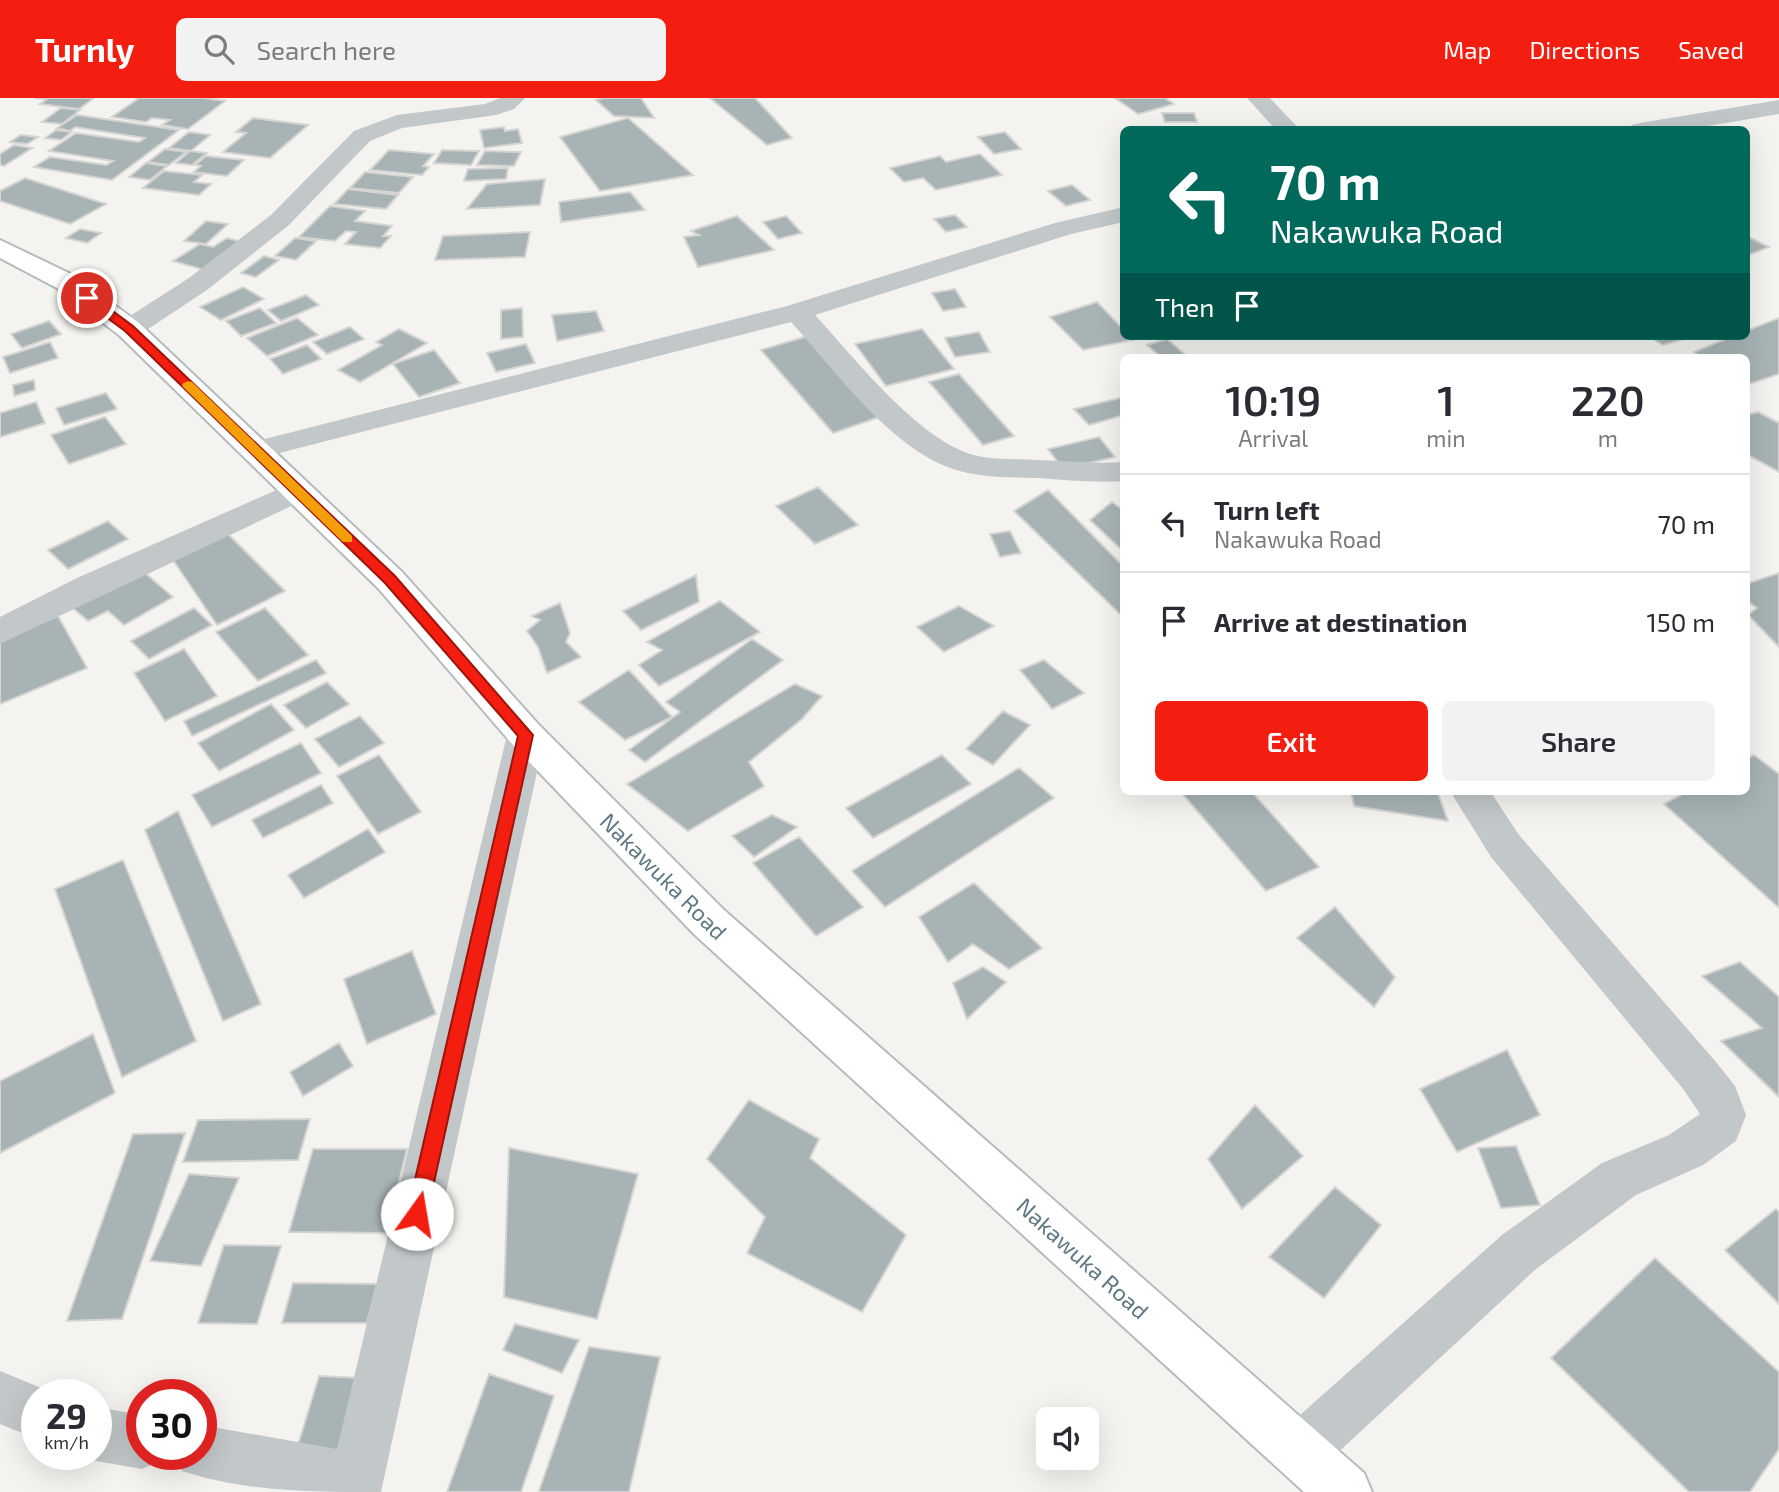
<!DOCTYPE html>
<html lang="en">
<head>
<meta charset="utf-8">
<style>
  :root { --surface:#fff; --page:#f2f2f3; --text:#2b2b33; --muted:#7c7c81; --line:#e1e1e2; --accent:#f31e10 }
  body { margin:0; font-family:"Exo 2",sans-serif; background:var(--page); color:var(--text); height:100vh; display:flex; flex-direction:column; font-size:26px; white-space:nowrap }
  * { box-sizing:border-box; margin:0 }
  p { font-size:23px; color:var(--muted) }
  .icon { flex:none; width:38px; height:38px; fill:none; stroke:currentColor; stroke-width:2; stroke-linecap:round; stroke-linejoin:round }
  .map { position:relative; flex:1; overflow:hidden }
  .details { position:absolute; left:1120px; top:256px; width:630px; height:441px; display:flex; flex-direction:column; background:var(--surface); border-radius:10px; box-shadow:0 7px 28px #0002 }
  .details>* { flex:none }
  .banner { position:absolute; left:1120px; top:28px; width:630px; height:214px; border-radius:10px; box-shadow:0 7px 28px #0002; background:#00695c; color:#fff; overflow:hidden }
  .tools { position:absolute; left:1036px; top:1309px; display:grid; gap:14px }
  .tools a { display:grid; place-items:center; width:63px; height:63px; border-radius:10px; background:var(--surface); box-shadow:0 7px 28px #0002; font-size:35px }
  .speed { position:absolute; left:21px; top:1281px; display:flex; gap:14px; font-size:35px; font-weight:700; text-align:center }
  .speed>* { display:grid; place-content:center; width:91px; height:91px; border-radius:50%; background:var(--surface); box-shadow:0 7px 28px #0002; line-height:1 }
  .speed small { font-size:18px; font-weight:400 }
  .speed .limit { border:10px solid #d22; background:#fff; color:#111 }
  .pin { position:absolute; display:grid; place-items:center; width:60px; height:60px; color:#fff; margin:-30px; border:4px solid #fff; border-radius:50%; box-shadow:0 2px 7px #0007 }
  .me { position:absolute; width:77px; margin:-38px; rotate:13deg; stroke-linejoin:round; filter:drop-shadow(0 0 5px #0008) }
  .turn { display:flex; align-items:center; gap:24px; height:147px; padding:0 35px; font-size:32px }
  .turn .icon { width:91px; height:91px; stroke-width:2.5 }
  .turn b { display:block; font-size:49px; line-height:60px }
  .then { display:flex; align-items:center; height:66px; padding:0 35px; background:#0003; gap:14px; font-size:26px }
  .eta { display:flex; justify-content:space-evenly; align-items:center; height:119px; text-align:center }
  .eta b { font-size:42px; font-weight:600; line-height:49px }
  .button { display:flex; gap:14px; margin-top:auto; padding:14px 35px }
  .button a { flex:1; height:80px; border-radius:10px; background:var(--accent); color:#fff; font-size:28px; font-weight:600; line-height:80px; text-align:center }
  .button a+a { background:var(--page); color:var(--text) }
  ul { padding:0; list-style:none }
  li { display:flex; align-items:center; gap:21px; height:98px; padding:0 35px; border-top:2px solid var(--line) }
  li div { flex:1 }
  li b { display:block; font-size:26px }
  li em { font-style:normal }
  header { display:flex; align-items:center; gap:42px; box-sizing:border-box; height:98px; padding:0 35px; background:var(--accent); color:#fff }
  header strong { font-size:33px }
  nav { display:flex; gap:38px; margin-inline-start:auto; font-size:24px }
  .search { width:490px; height:63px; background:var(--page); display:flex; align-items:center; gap:18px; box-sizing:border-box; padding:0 24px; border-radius:10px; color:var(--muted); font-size:26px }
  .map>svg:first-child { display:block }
  .building { fill:#a7b3b5; stroke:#d5d4d2; stroke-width:2 }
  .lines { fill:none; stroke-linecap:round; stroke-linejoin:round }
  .secondary-casing { stroke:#b4bbbe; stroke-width:4 }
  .street { fill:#c2c7c9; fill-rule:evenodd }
  .secondary { fill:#fff; fill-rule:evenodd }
  .route { fill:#f31e10; stroke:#9e140a; stroke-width:2 }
  .slow { fill:#f59e0b }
  .labels { text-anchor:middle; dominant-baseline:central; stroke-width:7; stroke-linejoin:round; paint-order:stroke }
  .street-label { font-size:23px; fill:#607983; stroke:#fff }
</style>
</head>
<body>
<header>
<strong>Turnly</strong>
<div class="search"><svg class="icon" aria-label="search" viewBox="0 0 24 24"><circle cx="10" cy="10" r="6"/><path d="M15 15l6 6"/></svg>Search here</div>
<nav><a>Map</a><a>Directions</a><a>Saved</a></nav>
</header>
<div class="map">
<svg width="1779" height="1394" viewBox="0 0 1779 1394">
  <rect width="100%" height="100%" fill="#f4f3ef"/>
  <!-- building -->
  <path class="building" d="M35 0H94L79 11 40 6 47 1Z
    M139 0H204L225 3 188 31 162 27 170 22 152 20 146 24 112 19Z
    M604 0H641L654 20 614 18 596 2Z
    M710 0H755L792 40 767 47Z
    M1115 0H1165L1174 6 1138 16Z
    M61 10 80 12 62 26 42 24Z
    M1162 15H1194L1197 24H1165Z
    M77 17 179 32 112 82 34 69 50 59 106 67 113 63 49 53 76 35 139 44 145 40 75 29 70 33 57 30Z
    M253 20 308 27 270 60 223 54 246 35 236 34Z
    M628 20 693 77 600 93 560 39Z
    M504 29 505 33 518 31 522 45 484 50 480 32Z
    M56 32 72 34 61 42 45 40Z
    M189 34 210 37 191 53 169 50Z
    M1005 34 1021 51 994 56 978 39Z
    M21 37 38 39 27 46 10 44Z
    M14 47 32 50 4 68 0 67V56Z
    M165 51 186 54 169 67 148 64Z
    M389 52 434 56 423 68 429 69 422 77 370 72Z
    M442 52 479 53 471 67 434 65Z
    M190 53 207 55 192 67 176 65Z
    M485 53 521 54 514 68 477 67Z
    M980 56 1002 77 936 92 923 80 904 84 890 70 940 58 946 64Z
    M206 58 244 62 227 78 194 74 201 68 195 67Z
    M146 65 167 68 150 82 129 79Z
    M508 70 506 81 464 83 468 71Z
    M164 73 202 77 194 84 211 86 199 97 143 90Z
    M365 74 413 79 399 95 350 90Z
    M25 80 106 106 70 126 0 103V93Z
    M545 81 540 107 467 111 487 86Z
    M1072 87 1090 102 1066 108 1048 93Z
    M348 91 398 97 386 111 334 106Z
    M630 94 645 112 561 124 559 104Z
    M330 108 365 113 355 123 392 128 383 138H391L380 150 345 146 356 134 346 133 335 143 299 139Z
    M955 117 967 129 946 134 934 121Z
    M737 118 774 152 698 169 684 139 699 137 691 133Z
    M786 118 802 135 778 141 763 124Z
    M206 123 228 126 206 146 184 143Z
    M80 131 101 135 87 145 66 140Z
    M530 134 525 159 435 162 443 138Z
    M1746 138 1769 149 1746 158Z
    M227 140 249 146 208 173 173 163 200 146 213 149Z
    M295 140 316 143 296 162 275 158Z
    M264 158 279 162 256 179 241 175Z
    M243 189 264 201 221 222 200 209Z
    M955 191 966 209 943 213 932 195Z
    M306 197 319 207 281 223 268 212Z
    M1097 204 1124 232V238H1129L1133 242 1083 252 1050 219Z
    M260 210 276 225 241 238 226 223Z
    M522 210 523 239 501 241V212Z
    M596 213 604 233 557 243 552 217Z
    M297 220 318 237 267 258 247 240Z
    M1779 220V276L1746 287V259H1702L1694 254 1733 238H1746V233Z
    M49 223 61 236 22 250 11 236Z
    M350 229 364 241 327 256 313 244Z
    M399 231 427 245 360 284 338 272 382 247 376 244Z
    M922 231 954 271 886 288 855 246Z
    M979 234 990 254 955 259 945 240Z
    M808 238 882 318 833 335 761 252Z
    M1648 238H1695L1663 247Z
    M1167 241 1188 259H1161L1147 247Z
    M50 244 58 260 10 275 3 259Z
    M526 246 535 265 496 274 487 255Z
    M307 247 321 261 283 276 270 261Z
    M434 252 460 285 419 299 393 266Z
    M959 276 1014 338 983 347 929 284Z
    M34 282 35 292 14 298 13 287Z
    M106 295 117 311 64 327 56 310Z
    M1124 299V317L1089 327 1074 311Z
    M36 304 45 325 0 339V315Z
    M1758 314 1779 325V374L1746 356V317Z
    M105 319 126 346 69 366 51 337Z
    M1099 339 1115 359 1063 371 1048 351Z
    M818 389 858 427 815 446 776 408Z
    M1048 392 1124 469V520L1014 413Z
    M1112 404 1124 413V454L1090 422Z
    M108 423 128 441 68 471 48 452Z
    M1010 433 1021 455 1000 459 990 436Z
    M226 434 285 493 217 527 171 459Z
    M138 469 173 499 124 527 108 513 88 523 68 506Z
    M1779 475V549L1748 517 1757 510 1746 502V486Z
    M696 477 699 504 641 532 623 513Z
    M720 503 760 534 659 588 639 567 662 552 647 544Z
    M560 505 570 535 566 544 581 559 547 575 538 549 527 533 540 522 532 518Z
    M959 508 994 528 944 554 917 529Z
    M194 510 212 527 149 561 131 543Z
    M265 510 308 557 258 583 216 534Z
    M58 518 87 570 0 606V541Z
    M752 541 783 562 645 664 629 652 680 614 666 604Z
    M184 551 217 598 165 623 134 575Z
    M316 562 326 575 192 638 184 623Z
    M1044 562 1084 595 1052 611 1020 572Z
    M629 572 672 619 625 642 579 604Z
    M327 584 349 606 306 630 284 607Z
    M795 586 822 598 802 621 749 664 764 688 688 733 627 686Z
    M271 606 294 632 219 673 198 645Z
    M1003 613 1030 627 993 667 966 651Z
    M360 618 384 645 339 669 315 641Z
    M301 645 321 675 212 729 192 697Z
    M379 657 421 714 378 736 337 678Z
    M942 657 971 686 873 740 846 710Z
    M1754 657 1779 676V810L1664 706 1688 693H1746V661Z
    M1019 670 1054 700 885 809 852 773Z
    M321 687 333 705 263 740 252 722Z
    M1180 693H1251L1319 769 1266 793Z
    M1351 693H1437L1448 723 1354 708Z
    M178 713 261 906 223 923 145 732Z
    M772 717 797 729 754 759 732 738Z
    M368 731 385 754 304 800 288 777Z
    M799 739 863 809 816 838 753 765Z
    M123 762 196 943 122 979 55 791Z
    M974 785 1042 850 1009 871 973 846 948 864 919 819Z
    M1335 809 1395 879 1374 909 1297 840Z
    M412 853 436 916 367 946 344 881Z
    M1740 864 1779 899V999L1721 943 1762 930 1702 878Z
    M983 869 1006 884 967 921 953 885Z
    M93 936 115 995 0 1055V983Z
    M339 945 353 968 303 998 290 974Z
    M1507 952 1540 1017 1457 1054 1420 991Z
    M749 1002 819 1041 810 1060 906 1137 862 1214 747 1155 765 1119 707 1061Z
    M1255 1007 1303 1058 1242 1111 1208 1061Z
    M310 1021 298 1062 183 1064 198 1022Z
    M185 1035 122 1221 67 1223 133 1036Z
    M1516 1048 1540 1107 1501 1110 1478 1050Z
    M509 1050 638 1076 597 1221 504 1199Z
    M313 1051H407L386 1135 289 1134Z
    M189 1076 239 1080 201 1168 150 1163Z
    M1335 1089 1381 1127 1324 1200 1269 1159Z
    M1776 1111 1779 1114V1206L1725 1152Z
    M224 1147 281 1148 257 1226 198 1225Z
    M1655 1160 1779 1274V1351L1750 1394H1689L1551 1260Z
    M293 1185 377 1186 367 1225H282Z
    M515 1226 579 1242 562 1275 503 1252Z
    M589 1249 660 1259 629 1394H541L539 1393Z
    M489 1276 554 1298 521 1394H447Z
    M319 1278 359 1280 336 1360 295 1357Z"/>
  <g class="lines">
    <defs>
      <path id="secondary" d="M0 142 75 178 139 225 402 474 539 627 724 812 1364 1375 1372 1394H1304L694 836 513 647 378 490 119 237 57 190 0 160Z"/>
    </defs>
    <!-- secondary casing -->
    <use href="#secondary" class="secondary-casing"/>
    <!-- street -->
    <path class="street" d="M500 0H525L514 11 496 17 402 30 370 43 289 127 207 192 139 237 129 239 119 237 115 231 119 225 189 180 271 117 354 33 397 17 485 6Z
      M1247 0H1270L1300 32H1276Z
      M1779 2V16L1684 32H1629L1632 27 1640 25Z
      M1124 109V124L1071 136 815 217C854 259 918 342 974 357 994 363 1017 360 1038 362 1067 363 1095 366 1124 364V383C1095 385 1066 382 1038 380 1009 379 980 380 953 371 889 349 835 272 791 224L256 361 245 358 241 352 245 346 787 208 1055 125Z
      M297 383 308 386 313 393 308 400 0 546V519L77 480Z
      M526 623 539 627 545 637 381 1394C315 1394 245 1394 182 1373L175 1356H201V1327L337 1351 507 637 513 627Z
      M1450 693H1490L1519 737 1716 964 1735 988 1746 1017 1736 1043 1703 1067 1636 1097 1536 1171 1319 1372 1300 1380 1281 1372 1273 1353 1281 1334 1502 1137 1602 1065 1669 1037 1700 1016 1684 992 1491 759Z
      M0 1273 56 1296 37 1297V1341L0 1326Z
      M96 1309 142 1317V1356H164L161 1363 142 1371 96 1363 80 1356H96Z"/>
    <!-- secondary -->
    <use href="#secondary" class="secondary"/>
  </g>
  <!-- route -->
  <path class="route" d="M83 197H91L133 228 395 478 533 637 427 1116 424 1123 417 1126 410 1123 407 1116 518 638 385 485 125 233 83 202Z"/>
  <!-- slow -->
  <path class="slow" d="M188 283 192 284 352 438V444H343L183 289 182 286Z"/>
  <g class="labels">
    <!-- street labels -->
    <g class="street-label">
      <text transform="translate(664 778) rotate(45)">Nakawuka Road</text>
      <text transform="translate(1083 1160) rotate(42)">Nakawuka Road</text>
    </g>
  </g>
</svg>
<div class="tools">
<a><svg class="icon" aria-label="sound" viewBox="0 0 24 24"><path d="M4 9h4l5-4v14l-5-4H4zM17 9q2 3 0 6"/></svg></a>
</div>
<div class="speed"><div>29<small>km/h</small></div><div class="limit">30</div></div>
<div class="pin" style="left:87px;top:200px;background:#d93025"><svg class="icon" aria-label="arrive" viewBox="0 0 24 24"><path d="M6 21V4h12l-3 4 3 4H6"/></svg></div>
<svg class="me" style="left:417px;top:1116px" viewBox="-20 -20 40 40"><circle r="19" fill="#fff"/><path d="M0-13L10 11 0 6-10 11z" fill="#f31e10"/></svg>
<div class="banner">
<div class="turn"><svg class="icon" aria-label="left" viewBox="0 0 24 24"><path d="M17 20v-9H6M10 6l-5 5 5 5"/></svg><div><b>70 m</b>Nakawuka Road</div></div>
<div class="then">Then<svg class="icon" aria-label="arrive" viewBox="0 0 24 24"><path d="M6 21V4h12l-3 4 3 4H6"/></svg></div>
</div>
<section class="details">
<div class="eta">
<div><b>10:19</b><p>Arrival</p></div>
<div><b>1</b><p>min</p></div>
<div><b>220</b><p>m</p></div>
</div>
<ul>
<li><svg class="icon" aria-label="left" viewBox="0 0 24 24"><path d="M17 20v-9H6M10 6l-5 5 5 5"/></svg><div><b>Turn left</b><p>Nakawuka Road</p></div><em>70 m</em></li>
<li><svg class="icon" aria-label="arrive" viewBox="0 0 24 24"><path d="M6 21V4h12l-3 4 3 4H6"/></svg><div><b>Arrive at destination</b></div><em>150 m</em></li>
</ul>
<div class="button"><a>Exit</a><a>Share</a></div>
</section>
</div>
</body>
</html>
